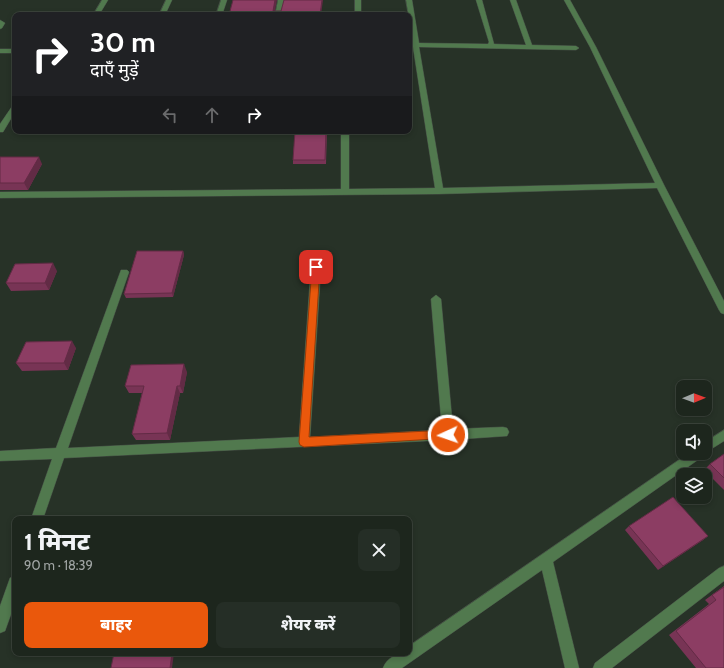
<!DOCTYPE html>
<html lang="hi">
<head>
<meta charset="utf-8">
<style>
  :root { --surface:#1d261d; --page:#252e26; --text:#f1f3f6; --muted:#a0a5a4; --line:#3b433b; --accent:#ea580c }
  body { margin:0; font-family:Cabin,"Noto Sans Devanagari",sans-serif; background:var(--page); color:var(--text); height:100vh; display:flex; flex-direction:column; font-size:15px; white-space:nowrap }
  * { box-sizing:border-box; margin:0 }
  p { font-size:13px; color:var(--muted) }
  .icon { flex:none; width:22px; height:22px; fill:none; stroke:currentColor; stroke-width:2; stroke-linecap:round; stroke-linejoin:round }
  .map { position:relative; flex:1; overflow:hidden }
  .side { position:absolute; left:12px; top:516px; width:400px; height:140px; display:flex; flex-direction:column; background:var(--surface); border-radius:8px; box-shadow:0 2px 6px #0003,0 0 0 1px var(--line) }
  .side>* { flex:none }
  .guide { position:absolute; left:12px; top:12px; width:400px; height:122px; border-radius:8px; box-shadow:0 2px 6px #0003,0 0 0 1px var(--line); background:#202124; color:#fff; overflow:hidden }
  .needle { width:26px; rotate:89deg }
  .controls { position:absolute; left:676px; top:380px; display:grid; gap:8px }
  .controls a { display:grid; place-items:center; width:36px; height:36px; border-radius:8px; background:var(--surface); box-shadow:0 2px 6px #0003,0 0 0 1px var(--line); font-size:20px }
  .pin { position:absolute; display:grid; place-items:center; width:34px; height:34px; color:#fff; margin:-17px; border-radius:8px; box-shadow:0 2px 6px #0006 }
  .me { position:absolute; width:44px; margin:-22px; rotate:267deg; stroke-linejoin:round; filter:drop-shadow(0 0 3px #0008) }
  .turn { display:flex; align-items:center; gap:14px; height:84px; padding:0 12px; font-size:18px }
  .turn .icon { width:52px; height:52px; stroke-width:2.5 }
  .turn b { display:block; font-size:28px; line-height:34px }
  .lanes { display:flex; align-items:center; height:38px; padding:0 12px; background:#0003; justify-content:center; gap:20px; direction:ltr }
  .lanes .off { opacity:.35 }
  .round { display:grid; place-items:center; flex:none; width:42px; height:42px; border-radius:8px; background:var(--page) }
  .overview { display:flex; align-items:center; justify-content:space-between; height:68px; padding:0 12px }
  h1 { font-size:24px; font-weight:800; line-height:30px }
  .button { display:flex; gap:8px; margin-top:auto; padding:8px 12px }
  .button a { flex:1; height:46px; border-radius:8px; background:var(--accent); color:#fff; font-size:16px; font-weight:800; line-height:46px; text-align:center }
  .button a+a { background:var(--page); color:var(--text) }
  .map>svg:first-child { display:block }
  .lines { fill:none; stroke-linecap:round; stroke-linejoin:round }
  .street-casing { stroke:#465046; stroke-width:1 }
  .street { fill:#51794e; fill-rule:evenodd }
  .wall { fill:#783455 }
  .shaded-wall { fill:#622b45 }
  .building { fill:#8c3d63; stroke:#622b45 }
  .route { fill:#ea580c; stroke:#983908 }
</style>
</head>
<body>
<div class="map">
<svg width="724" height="668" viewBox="0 0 724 668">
  <rect width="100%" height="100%" fill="#273227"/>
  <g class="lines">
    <defs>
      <path id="street" d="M102 0H108L99 15H93Z
        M166 0H172L165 15H159Z
        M221 0H227L222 15H216Z
        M278 0H284L281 15H275Z
        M355 0H361V15H355Z
        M406 0H412L419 43 488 44 489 42 476 0H482L494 44 526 45 510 0H516L532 45 576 46 579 48 576 50 419 47 443 188 655 183 590 47 564 0H570L596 47 664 185 724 301V314L721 313 719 310 657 188 439 194 0 198V192L341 189V131H349V189L435 188 413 47 409 46V44L413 43Z
        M0 20 5 23 2 28 0 29Z
        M0 49H15V53H0Z
        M15 104V112L3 132H0V124L13 105Z
        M316 264 321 267 310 437 442 430 431 299 436 295 441 299 453 429 503 427 507 428 509 432 507 436 448 440 64 458 43 519H31L52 459 0 461V451L56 448 121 270H127L129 272 68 448 299 437 311 267Z
        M724 430V441L705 453V442Z
        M689 453H704L702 457 553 562 579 668H565L542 570 402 668H383C387 657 398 653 409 653V646Z
        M724 566V581L612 668H593L595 663 719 568Z
        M15 576V603L5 631 0 633V606L10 578Z"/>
    </defs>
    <!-- street casing -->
    <use href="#street" class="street-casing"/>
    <!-- street -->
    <use href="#street" class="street"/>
  </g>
  <!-- wall -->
  <path class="wall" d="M295 131H327L326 164H293V160Z
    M0 157 42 164 28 190H0Z
    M183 251 184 255 173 297 126 298 124 294Z
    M57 271 49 290 11 291 6 283Z
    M76 348 68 370 22 371 16 363Z
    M187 372 183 393H180L170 440H136L132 434 142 393H129L125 386Z
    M724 454V490L704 470 710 464Z
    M629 526 708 536 703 540 658 570 625 530Z
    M724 586V668H696L669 635 709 604 705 600Z"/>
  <!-- shaded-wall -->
  <path class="shaded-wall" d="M275 0H277L274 15 273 11Z
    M322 0H323L321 15H320Z
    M39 157 42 164 28 190 24 183Z
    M183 251 184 255 173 297 172 293Z
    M53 263 57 271 49 290 45 283Z
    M72 341 76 348 68 370 64 363Z
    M184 364 187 372 183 393 180 386Z
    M177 386 180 393 170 440 167 433Z
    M708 536 703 540 658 570 663 566Z
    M172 653H174L172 668H170Z"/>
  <!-- building -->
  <path class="building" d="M233 0H275L273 11H281L284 0H322L320 15H229Z
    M295 131H326L325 160H293Z
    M0 157H39L24 183H0Z
    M137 251H183L172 293 124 294Z
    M53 263 45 283H6L15 264Z
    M72 341 64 363H16L26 342Z
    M184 364 180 386H177L167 433 132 434 144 386H125L131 365Z
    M724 454V478L710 464Z
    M673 497 708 536 663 566 629 526Z
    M724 587V668H706L676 631 716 600 712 595Z
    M114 653H172L170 668H111Z"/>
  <!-- route -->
  <path class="route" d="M316 264 320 267 309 437 448 430 451 431 453 435 451 438 304 447 300 445 299 442 312 267Z"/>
</svg>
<div class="controls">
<a><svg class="needle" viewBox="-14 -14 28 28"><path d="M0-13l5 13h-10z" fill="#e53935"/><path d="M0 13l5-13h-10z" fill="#a0a5a4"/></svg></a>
<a><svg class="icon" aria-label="sound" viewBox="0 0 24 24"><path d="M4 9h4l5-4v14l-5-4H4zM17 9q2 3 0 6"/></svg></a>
<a><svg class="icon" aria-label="layers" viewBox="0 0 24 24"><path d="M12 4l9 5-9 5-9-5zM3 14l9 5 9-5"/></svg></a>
</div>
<div class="pin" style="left:316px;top:267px;background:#d93025"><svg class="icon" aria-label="arrive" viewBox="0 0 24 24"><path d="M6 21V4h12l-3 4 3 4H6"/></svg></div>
<svg class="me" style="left:448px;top:435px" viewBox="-20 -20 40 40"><circle r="17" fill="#ea580c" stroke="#fff" stroke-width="3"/><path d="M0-11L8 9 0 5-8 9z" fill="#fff"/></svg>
<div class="guide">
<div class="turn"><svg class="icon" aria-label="right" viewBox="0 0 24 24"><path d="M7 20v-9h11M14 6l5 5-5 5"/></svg><div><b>30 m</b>दाएँ मुड़ें</div></div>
<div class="lanes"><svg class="icon off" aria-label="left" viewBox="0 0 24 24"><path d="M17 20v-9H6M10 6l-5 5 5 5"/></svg><svg class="icon off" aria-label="ahead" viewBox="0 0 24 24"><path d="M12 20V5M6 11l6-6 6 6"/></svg><svg class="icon" aria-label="right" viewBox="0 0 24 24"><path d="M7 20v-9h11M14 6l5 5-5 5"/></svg></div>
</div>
<section class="side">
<div class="overview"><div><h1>1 मिनट</h1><p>90 m · 18:39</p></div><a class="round"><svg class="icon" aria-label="close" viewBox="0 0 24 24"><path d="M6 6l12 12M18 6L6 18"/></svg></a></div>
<div class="button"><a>बाहर</a><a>शेयर करें</a></div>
</section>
</div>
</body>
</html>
